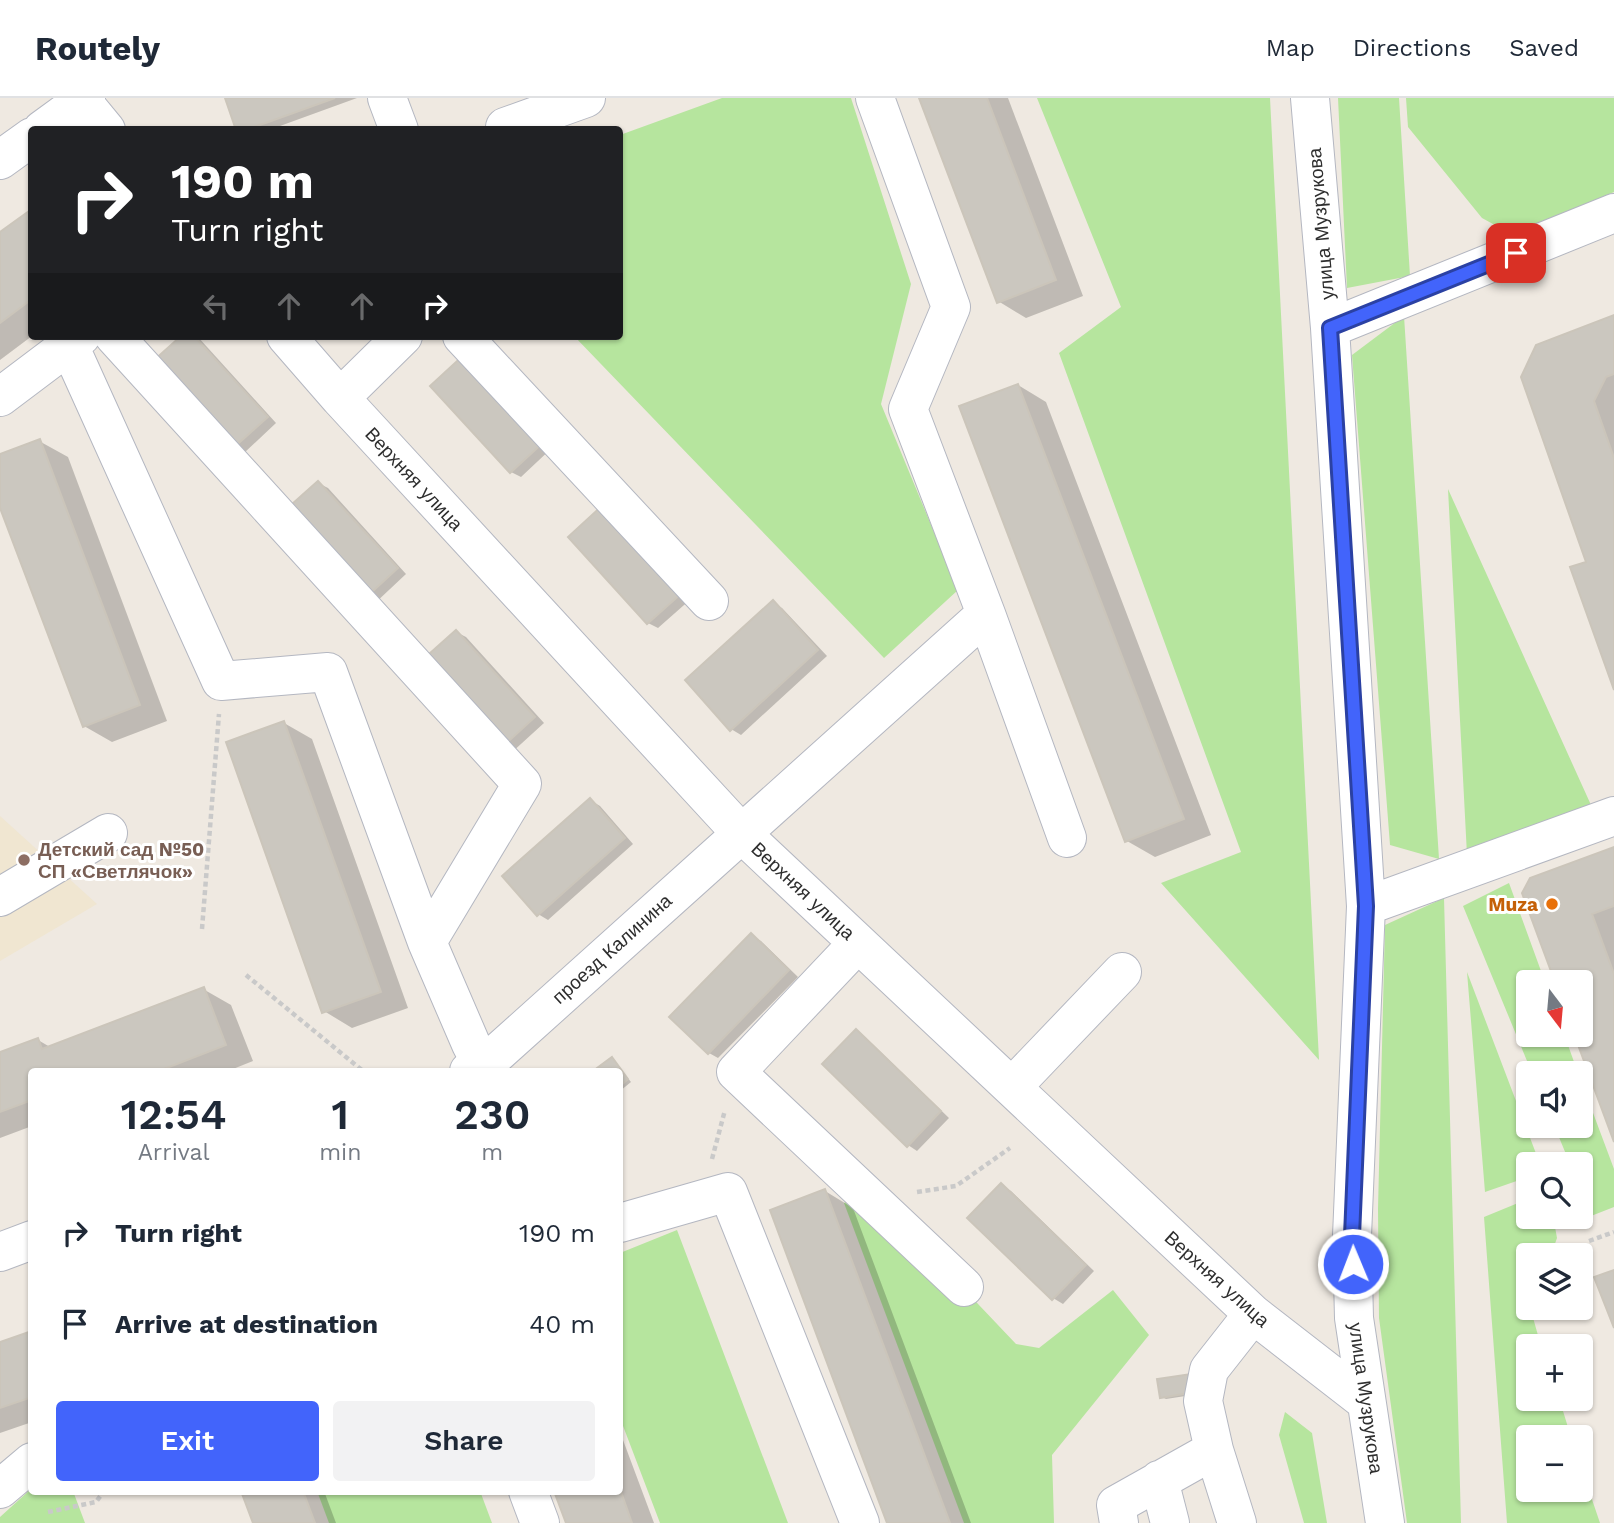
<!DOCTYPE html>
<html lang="en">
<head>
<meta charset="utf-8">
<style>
  :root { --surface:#fff; --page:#f2f2f3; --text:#1f2937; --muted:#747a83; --line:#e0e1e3; --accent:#4264fb }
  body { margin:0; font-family:"Work Sans",sans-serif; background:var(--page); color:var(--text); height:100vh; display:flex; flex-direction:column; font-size:26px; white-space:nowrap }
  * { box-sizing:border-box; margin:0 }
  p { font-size:23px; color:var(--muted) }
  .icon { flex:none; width:38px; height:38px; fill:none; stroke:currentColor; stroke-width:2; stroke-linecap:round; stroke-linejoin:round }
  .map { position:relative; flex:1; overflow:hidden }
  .side { position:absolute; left:28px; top:970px; width:595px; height:427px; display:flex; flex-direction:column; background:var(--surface); border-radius:7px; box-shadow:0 2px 5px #0004 }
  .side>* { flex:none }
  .guide { position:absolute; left:28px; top:28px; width:595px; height:214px; border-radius:7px; box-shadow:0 2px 5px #0004; background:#202124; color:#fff; overflow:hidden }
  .needle { width:46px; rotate:164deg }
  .fabs { position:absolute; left:1516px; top:872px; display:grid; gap:14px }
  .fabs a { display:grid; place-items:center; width:77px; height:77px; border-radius:7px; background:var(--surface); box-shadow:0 2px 5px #0004; font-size:35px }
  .pin { position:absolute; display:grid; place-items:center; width:60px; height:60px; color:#fff; margin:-30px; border-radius:14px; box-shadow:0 4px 10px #0006 }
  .me { position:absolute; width:77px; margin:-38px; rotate:359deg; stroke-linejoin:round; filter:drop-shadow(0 0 5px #0008) }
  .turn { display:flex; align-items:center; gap:24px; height:147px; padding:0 28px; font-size:32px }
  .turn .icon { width:91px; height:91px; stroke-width:2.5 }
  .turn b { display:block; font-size:49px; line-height:60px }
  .lanes { display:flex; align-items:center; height:66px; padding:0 28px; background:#0003; justify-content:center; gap:35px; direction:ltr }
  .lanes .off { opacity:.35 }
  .eta { display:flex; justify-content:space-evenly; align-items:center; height:119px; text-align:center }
  .eta b { font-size:42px; font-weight:600; line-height:49px }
  .primary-button { display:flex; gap:14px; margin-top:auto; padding:14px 28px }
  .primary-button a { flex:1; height:80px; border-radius:7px; background:var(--accent); color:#fff; font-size:28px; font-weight:600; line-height:80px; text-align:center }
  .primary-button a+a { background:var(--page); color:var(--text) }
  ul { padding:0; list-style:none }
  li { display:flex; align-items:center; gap:21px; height:91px; padding:0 28px }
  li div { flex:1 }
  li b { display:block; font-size:26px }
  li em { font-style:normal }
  header { display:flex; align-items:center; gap:42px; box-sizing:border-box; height:98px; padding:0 35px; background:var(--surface); border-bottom:2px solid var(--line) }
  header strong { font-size:33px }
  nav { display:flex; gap:38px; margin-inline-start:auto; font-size:24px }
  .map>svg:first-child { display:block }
  .education { fill:#f0e6d1 }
  .green { fill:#b6e59e }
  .shadow { fill:#0003 }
  .building { fill:#cbc7bf; stroke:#cbc5ba; stroke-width:2 }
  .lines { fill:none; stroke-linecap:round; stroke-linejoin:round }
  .minor-casing { stroke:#b4b7c1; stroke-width:40 }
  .path { stroke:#c9c9c9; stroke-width:4.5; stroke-dasharray:5 3.5; stroke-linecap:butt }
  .minor { stroke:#fff; stroke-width:38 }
  .route-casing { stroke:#2b41a3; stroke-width:18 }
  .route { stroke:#4264fb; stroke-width:12 }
  .education-dot { fill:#8d6e63; stroke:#fff; stroke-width:2.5 }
  .food-dot { fill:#e8710a; stroke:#fff; stroke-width:2.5 }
  .labels { text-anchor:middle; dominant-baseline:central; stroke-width:6; stroke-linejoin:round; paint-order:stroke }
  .street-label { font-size:19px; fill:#2e2e2e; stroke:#fff }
  .education-label { font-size:19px; font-weight:bold; fill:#785e54; stroke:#fff; text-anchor:start }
  .food-label { font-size:19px; font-weight:bold; fill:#c56008; stroke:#fff; text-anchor:end }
</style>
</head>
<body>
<header>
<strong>Routely</strong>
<nav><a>Map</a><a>Directions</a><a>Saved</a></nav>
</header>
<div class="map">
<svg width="1614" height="1425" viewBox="0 0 1614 1425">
  <rect width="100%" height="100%" fill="#efe9e1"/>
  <!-- education -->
  <path class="education" d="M0 718 97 806 0 863Z"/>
  <!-- green -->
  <path class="green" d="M722 0H851L911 186 881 306 958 492 884 560 574 238H620V37Z
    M1037 0H1270L1319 962 1161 785 1241 754 1059 255 1121 209Z
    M1338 0H1399L1410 178 1347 190Z
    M1406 0H1614V94L1513 137 1482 120 1408 29Z
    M1404 218 1439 761 1390 747 1352 257Z
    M1448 391 1591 707 1467 757Z
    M1509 785 1545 884H1528V936H1564L1578 975H1532L1463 808Z
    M1444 800 1461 1425H1407L1379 1220 1378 1111 1385 827Z
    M1467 874 1540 1066H1528V1079L1485 1094Z
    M1580 980 1614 1071V1109L1591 1118 1580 1092V1066H1570L1554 1027H1580Z
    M868 1090 1016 1246 1039 1250 1113 1192 1149 1237 1052 1357 1054 1425H964L844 1105Z
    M1528 1101V1118H1553L1557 1140 1551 1157H1528V1209H1530L1541 1248H1528V1300H1559L1571 1339H1528V1391H1580V1366L1600 1425H1507L1484 1119Z
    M677 1132 788 1425H660L620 1320V1155Z
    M1285 1314 1312 1335 1327 1425H1304L1279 1337Z
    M31 1391 32 1393H73L85 1425H0V1419Z
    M317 1393H480L492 1425H329Z"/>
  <!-- shadow -->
  <path class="shadow" d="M227 0H357L269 32H238Z
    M921 0H1008L1083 198 1026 220 998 203Z
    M32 113V238L0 262V136Z
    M1614 218V586L1588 465 1522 279Z
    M184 238 198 239 276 325 243 356Z
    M1018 287 1046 304 1211 737 1155 759 1127 743Z
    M433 288 554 348 521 379 511 374Z
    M39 343 68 359 167 623 112 644 84 628 0 405V358Z
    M318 385 328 390 406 476 373 507Z
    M570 439 692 500 658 530 648 525Z
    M773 505 782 510 827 558 741 637 731 631Z
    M456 534 466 539 544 625 510 656Z
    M284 625 312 641 408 910 352 930 324 913Z
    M590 702 600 708 633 746 548 822 538 816Z
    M1614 751V1039L1580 936V884H1557Z
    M752 838 761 843 798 879 718 960 709 955Z
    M203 891 231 907 253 963 228 973H32V1028L0 1040V956L38 942 50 949Z
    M856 933 865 939 949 1020 917 1053 908 1047Z
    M612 961 631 984 620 993V973H596Z
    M1001 1087 1011 1093 1094 1173 1063 1206 1053 1200Z
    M825 1093 853 1110 971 1425H889Z
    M32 1235V1324L0 1335V1246Z
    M1159 1283 1205 1295 1166 1301 1162 1299Z
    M620 1334 654 1425H568L556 1393H620Z
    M243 1393H324L336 1425H254Z"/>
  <!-- building -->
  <path class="building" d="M225 0H335L246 32H236Z
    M919 0H987L1056 182 997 205Z
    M32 111V201L0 225V134Z
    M1614 217V276L1606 279 1594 303 1614 360V592L1570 469 1586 464 1521 279 1536 247Z
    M181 238H194L268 319 232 351 152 264Z
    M466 255 546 342 510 375 430 288Z
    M1018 286 1184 721 1125 744 959 308Z
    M40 341 140 607 83 629 0 410V356Z
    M318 383 398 470 362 503 282 415Z
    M604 406 683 494 647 526 568 439Z
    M773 502 818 552 730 633 685 582Z
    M456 532 535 619 499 652 420 564Z
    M284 623 381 894 322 915 226 644Z
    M590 700 625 740 537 818 502 778Z
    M1614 749V808L1592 816 1614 876V1044L1574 936H1580V884H1555L1522 795 1530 780Z
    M751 835 789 872 708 956 669 919Z
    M204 889 226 947 159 973H32V1002L0 1014V954L38 940 42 951Z
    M856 931 941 1013 907 1049 822 966Z
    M612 959 628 981 620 988V973H593Z
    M1001 1085 1086 1167 1052 1202 967 1120Z
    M825 1091 950 1425H887L789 1163 770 1112Z
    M1614 1172V1230L1594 1179Z
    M32 1233V1299L0 1310V1244Z
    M1199 1275 1201 1293 1160 1300 1157 1281Z
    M620 1391 632 1425H566L554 1393H620Z
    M241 1393H303L315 1425H253Z"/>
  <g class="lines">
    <defs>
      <path id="minor" d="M387 0 399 32
        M1310 0 1330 230 1366 808 1352 1138 1354 1220 1385 1425
        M82 3 106 32
        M505 29 586 0
        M42 32 86 0
        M0 62 32 39
        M1330 230 1614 115
        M114 238 522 686 427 844
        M286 238 340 300 741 735 1253 1216 1365 1303
        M462 238 709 503
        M69 247 221 583 328 574 427 844 471 946 485 973
        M0 299 81 238
        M340 300 403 238
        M986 516 1067 740
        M0 799 108 735
        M1366 808 1614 718
        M858 845 736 974 964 1189
        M469 973 483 968 986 516 908 311 951 209 875 0
        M1012 989 1122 874
        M620 1125 728 1094 860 1425
        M0 1154 32 1142
        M1159 1382 1170 1425
        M0 1391 32 1364
        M528 1393 540 1425
        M1119 1425 1116 1407 1214 1352
        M1237 1425 1214 1352 1203 1303 1209 1272 1253 1216"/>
    </defs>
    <!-- minor casing -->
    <use href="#minor" class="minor-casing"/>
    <!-- path -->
    <path class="path" d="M202 831 219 616
      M246 877 363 973
      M712 1061 725 1012
      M917 1094 956 1088 1010 1050
      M1589 1143 1614 1134
      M48 1414 96 1404 104 1393"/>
    <!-- minor -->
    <use href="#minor" class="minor"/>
  </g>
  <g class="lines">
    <defs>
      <path id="route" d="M1353 1166 1352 1138 1366 808 1330 230 1516 155"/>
    </defs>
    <!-- route casing -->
    <use href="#route" class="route-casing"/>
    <!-- route -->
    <use href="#route" class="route"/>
  </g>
  <!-- markers -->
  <circle class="education-dot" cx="24" cy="762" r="7"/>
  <circle class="food-dot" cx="1552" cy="806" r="7"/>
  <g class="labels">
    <!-- street labels -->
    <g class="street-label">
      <text transform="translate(1321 126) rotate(-95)">улица Музрукова</text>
      <text transform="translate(414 381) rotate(47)">Верхняя улица</text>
      <text transform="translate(803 793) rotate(43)">Верхняя улица</text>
      <text transform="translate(612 851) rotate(-42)">проезд Калинина</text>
      <text transform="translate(1217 1181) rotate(42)">Верхняя улица</text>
      <text transform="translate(1366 1300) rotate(82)">улица Музрукова</text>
    </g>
    <!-- education labels -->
    <g class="education-label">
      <text x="38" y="751">Детский сад №50<tspan x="38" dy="22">СП «Светлячок»</tspan></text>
    </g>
    <!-- food labels -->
    <g class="food-label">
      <text x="1538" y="806">Muza</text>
    </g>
  </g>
</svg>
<div class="fabs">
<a><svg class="needle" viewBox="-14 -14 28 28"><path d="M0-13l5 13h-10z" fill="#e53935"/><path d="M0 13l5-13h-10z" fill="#747a83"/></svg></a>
<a><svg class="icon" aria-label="sound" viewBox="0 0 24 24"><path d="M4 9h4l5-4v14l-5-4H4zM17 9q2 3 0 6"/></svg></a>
<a><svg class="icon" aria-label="search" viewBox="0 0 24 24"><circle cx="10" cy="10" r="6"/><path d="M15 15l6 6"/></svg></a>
<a><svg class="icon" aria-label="layers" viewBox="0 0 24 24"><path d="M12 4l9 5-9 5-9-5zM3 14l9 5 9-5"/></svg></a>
<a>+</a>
<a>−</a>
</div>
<div class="pin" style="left:1516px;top:155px;background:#d93025"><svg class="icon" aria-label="arrive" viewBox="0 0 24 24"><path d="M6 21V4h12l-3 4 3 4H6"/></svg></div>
<svg class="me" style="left:1353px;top:1166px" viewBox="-20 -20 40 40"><circle r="17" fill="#4264fb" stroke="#fff" stroke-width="3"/><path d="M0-11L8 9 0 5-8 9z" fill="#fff"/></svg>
<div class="guide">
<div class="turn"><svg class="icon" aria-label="right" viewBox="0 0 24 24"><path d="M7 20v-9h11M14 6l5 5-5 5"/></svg><div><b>190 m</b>Turn right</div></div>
<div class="lanes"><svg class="icon off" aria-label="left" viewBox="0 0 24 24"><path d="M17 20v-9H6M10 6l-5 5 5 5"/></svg><svg class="icon off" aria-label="ahead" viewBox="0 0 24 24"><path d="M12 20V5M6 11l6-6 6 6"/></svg><svg class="icon off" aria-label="ahead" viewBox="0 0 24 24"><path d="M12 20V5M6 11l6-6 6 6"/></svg><svg class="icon" aria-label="right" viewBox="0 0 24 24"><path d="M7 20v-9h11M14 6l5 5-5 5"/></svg></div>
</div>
<section class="side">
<div class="eta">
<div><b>12:54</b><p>Arrival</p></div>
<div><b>1</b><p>min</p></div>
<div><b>230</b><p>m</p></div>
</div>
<ul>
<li><svg class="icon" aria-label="right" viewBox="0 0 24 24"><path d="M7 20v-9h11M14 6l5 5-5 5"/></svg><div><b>Turn right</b></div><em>190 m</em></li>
<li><svg class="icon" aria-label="arrive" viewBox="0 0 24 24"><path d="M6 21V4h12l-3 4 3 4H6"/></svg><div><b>Arrive at destination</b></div><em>40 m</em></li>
</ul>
<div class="primary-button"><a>Exit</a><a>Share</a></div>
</section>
</div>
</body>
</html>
